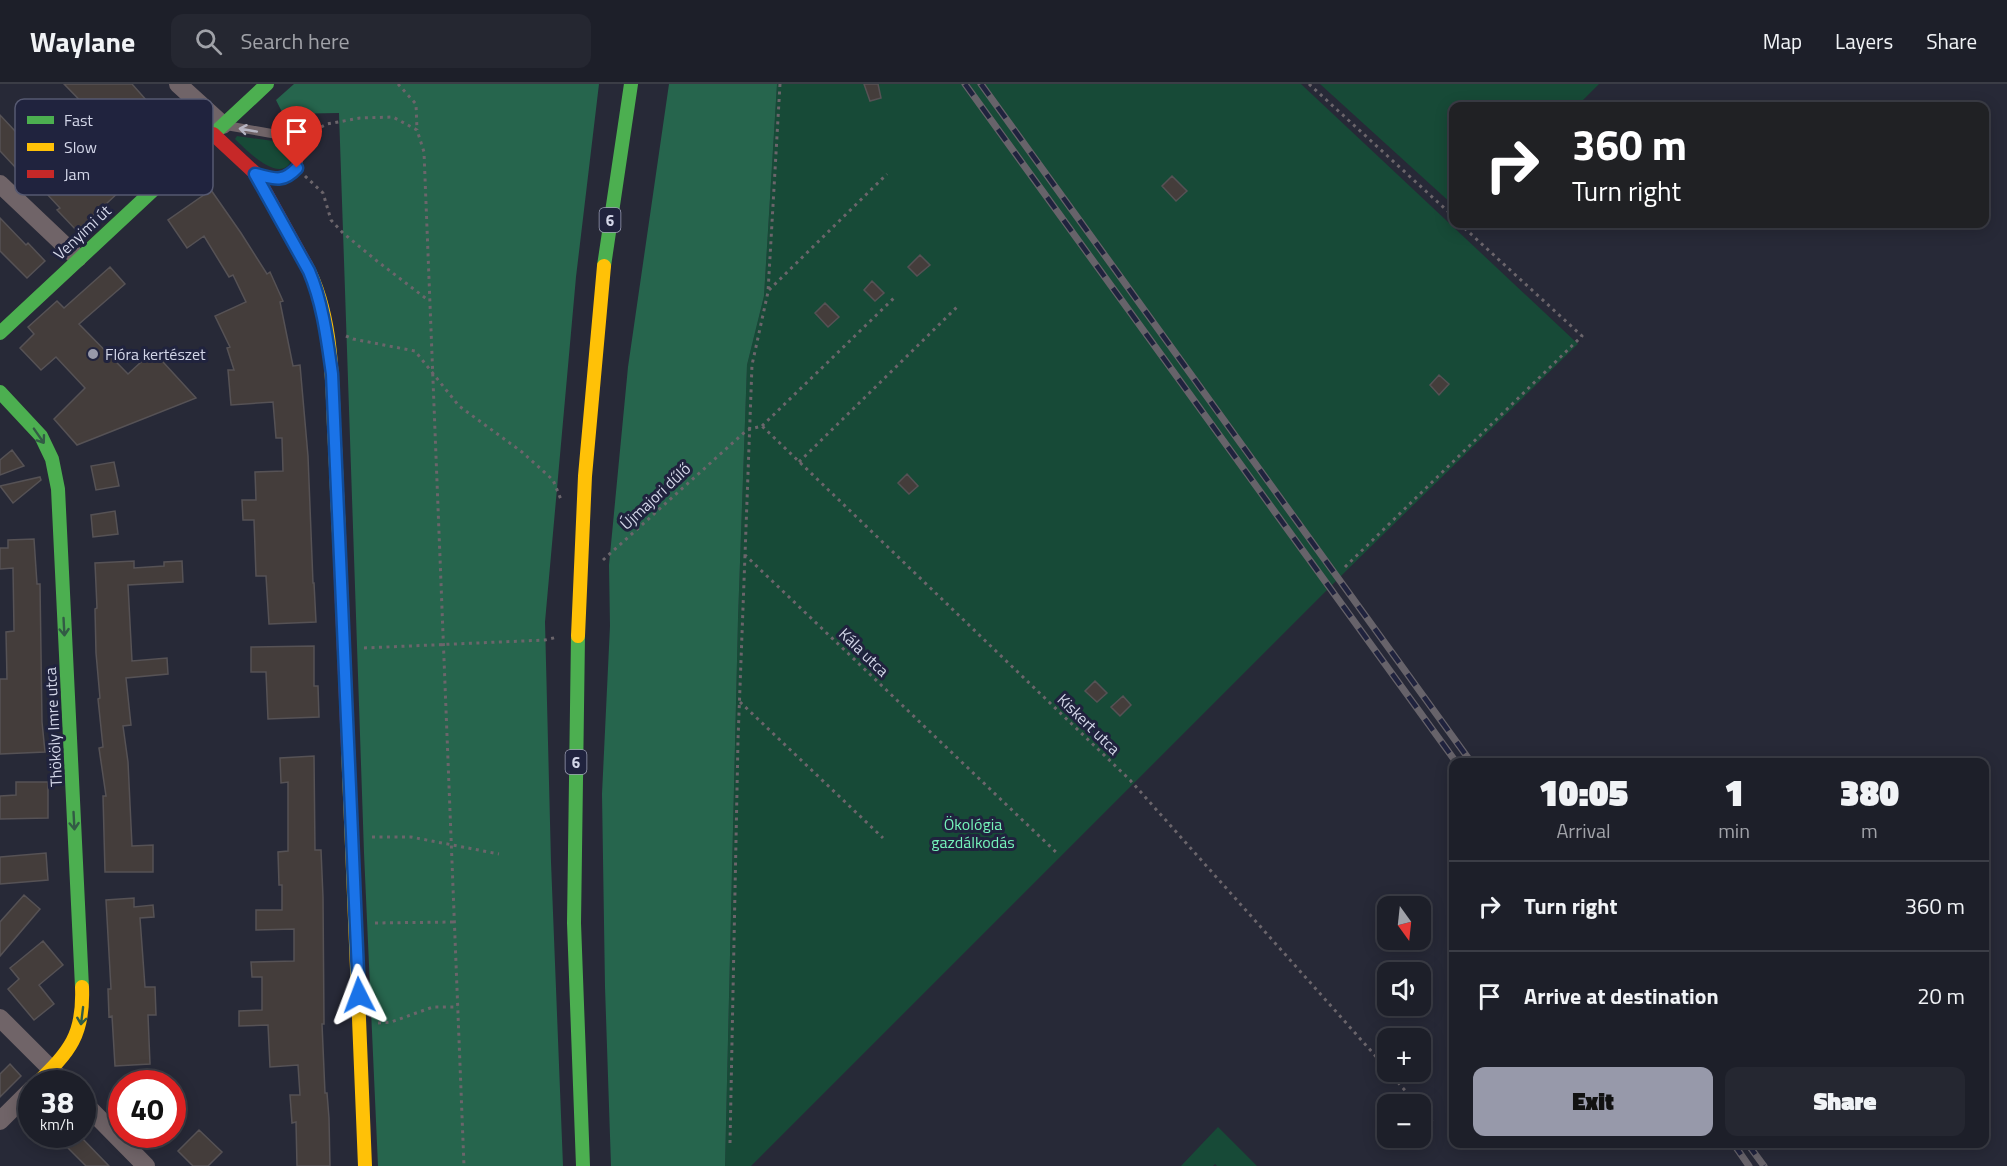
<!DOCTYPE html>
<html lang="en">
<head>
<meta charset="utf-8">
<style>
  :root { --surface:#1d1f29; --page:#252731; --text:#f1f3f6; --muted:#a0a2a8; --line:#3b3d46; --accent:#9799aa }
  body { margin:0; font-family:"Titillium Web",sans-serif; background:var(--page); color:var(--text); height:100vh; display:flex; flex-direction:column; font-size:22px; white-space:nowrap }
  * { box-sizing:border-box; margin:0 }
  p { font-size:20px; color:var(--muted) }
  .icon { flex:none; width:33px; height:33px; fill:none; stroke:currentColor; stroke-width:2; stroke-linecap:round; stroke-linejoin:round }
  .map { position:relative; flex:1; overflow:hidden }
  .panel { position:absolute; left:1449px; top:674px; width:540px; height:390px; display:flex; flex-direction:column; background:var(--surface); border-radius:12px; box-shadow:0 3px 15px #0003,0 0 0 2px var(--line) }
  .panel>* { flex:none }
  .guide { position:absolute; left:1449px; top:18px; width:540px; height:126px; border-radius:12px; box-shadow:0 3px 15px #0003,0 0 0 2px var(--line); background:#202124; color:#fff; overflow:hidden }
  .needle { width:39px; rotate:165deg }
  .fabs { position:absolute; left:1377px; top:812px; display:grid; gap:12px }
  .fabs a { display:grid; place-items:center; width:54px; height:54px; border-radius:12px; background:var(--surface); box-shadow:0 3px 15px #0003,0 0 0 2px var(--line); font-size:30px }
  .speed { position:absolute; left:18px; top:986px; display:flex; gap:12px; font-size:30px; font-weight:700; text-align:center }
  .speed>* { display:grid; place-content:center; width:78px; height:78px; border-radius:50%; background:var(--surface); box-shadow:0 3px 15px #0003,0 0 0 2px var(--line); line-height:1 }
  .speed small { font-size:15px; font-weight:400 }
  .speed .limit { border:9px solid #d22; background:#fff; color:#111 }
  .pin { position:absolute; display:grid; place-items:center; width:51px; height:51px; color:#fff; margin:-62px -26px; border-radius:50% 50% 50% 0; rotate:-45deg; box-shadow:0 0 6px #0007 }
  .pin .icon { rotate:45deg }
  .me { position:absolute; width:66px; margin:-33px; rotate:357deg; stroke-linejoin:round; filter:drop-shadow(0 0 4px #0008) }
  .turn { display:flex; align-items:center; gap:21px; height:126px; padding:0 24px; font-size:27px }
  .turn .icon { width:78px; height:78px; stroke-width:2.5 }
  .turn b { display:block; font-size:42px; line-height:51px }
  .eta { display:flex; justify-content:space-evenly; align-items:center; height:102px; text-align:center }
  .eta b { font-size:36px; font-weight:800; line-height:42px }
  .cta { display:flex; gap:12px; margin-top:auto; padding:12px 24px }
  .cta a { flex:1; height:69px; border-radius:12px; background:var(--accent); color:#111; font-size:24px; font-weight:800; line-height:69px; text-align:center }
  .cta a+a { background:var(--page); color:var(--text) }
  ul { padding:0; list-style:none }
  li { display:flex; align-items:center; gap:18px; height:90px; padding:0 24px; border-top:2px solid var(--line) }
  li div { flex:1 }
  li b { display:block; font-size:22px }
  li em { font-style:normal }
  header { display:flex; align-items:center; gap:36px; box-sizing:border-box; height:84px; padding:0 30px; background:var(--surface); border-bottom:2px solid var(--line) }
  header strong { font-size:28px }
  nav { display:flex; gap:33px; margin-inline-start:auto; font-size:21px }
  .search { width:420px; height:54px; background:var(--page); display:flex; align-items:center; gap:15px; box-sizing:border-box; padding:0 21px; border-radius:12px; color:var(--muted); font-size:22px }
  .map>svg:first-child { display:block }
  .green { fill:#174a37 }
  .forest { fill:#26654d }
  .building { fill:#443d3b; stroke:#565255; stroke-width:1.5; fill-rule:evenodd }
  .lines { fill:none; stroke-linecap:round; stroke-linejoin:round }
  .path { stroke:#6b656b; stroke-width:3; stroke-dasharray:3 4.5; stroke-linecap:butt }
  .lane { stroke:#706468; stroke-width:9 }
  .street { stroke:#706468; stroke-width:18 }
  .fast { stroke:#4caf50; stroke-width:14 }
  .slow { stroke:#ffc107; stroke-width:14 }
  .jam { stroke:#c62828; stroke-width:14 }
  .rail-casing { stroke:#67636a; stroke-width:7 }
  .rail { stroke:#20233e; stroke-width:4.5; stroke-dasharray:14; stroke-linecap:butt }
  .oneway { stroke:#b5b4c2 }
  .oneway2 { stroke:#325b45 }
  .route-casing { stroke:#114b97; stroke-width:15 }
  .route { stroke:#1a73e8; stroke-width:10 }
  .poi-dot { fill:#9799aa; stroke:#20233e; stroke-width:2 }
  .labels { text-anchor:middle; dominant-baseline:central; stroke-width:6; stroke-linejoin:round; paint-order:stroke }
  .shield { fill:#20233e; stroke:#9da0b5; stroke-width:1.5 }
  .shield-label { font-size:15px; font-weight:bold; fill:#d3d6e8 }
  .street-label { font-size:16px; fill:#d3d6e8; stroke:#20233e }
  .poi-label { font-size:16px; fill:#d3d6e8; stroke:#20233e; text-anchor:start }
  .park-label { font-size:16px; fill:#75f3ba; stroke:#20233e }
  .key { fill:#20233e; stroke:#565971; stroke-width:1.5 }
  .key-label { font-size:16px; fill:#d3d6e8 }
</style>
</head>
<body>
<header>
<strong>Waylane</strong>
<div class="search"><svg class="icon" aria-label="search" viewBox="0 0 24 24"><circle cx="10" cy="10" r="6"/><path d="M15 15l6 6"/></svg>Search here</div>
<nav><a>Map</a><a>Layers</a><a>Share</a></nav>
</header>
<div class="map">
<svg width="2007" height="1082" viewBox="0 0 2007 1082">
  <rect width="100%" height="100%" fill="#272937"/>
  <!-- green -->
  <path class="green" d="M777 0H1301L1578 260 1345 488 751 1082H725L738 535 747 281 764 212Z
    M1320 0H1599L1577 22H1454L1453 121Z
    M237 52 280 58 286 61 293 72C284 105 246 66 235 55Z
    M1218 1043 1257 1082H1217L1215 1080 1213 1082H1181Z"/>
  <!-- forest -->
  <path class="forest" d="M294 0H599L576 193 545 538 551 778 563 1082H378L364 769 339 29 283 30 276 16Z
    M669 0H777L764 212 747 281 738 535 725 1082H611L605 903 602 710 610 542 609 481 628 283Z"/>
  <!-- building -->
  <path class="building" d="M64 0H132L155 26 161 20 187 45 150 81 149 80 77 147 57 126 60 124 20 81 16 84 0 67V31L16 48 18 45 22 49 28 43 39 55 33 61 50 79 55 75 62 82 93 52 89 48 100 37ZM123 53 140 71 111 99 93 81Z
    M864 0H878L881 14 870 17Z
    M1172 92 1187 107 1176 117 1162 102Z
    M211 106 241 149 267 190 270 188 283 217 280 218 293 282 300 281 308 372 313 499H314L316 538 269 540 266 492H256L254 436H243L242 416H256L255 388 283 387 282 354H276L273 318 231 321 228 286H234L227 264 230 263 215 232 246 218 233 191 229 193 204 152 187 164 168 136Z
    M0 134 26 161 28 159 45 177 27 194 0 167Z
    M920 171 930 181 917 192 908 183Z
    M110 183 125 200 79 240 128 290 153 267 196 314 77 361 54 335 85 304 56 273 41 286 20 264 34 250 28 243 57 217 64 224Z
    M872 197 884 209 875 217 864 206Z
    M825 219 839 233 828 243 815 229Z
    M1439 291 1449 300 1439 311 1430 301Z
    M12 366 24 382 0 391V376Z
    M114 378 119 402 96 406 91 382Z
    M907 390 918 402 909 410 898 399Z
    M40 393 41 396 13 419 0 402Z
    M115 427 118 450 93 453 91 431Z
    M34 455 37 500H40L42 638 45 668 0 670V595H7L6 548 14 547 13 484 0 485V464H8V456Z
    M134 477V484L164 482V478L182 477 183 498 128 501 132 577 167 574 168 590 126 594 131 641 123 642 128 678 132 762 153 761V788H105L103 712H106L99 664 103 663 98 615 100 614 96 569 95 525 97 524 95 479Z
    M314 562V602H318L319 633 268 635 266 588H251V563Z
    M1095 597 1107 609 1097 618 1085 607Z
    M1123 612 1131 621 1120 632 1111 623Z
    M314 672 315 766H321L323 813 324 940H322L325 1009H327L329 1034 330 1082H297L296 1038 292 1039 290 1011H300L298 981 270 983 268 941 239 942V927L262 926V893H252L251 878 294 877V845L256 846V826H282V801H279L278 768 288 767V698L281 699 280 674Z
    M16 698H48V734L0 735V712L16 711Z
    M46 769 48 796 0 800V773Z
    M24 811 40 825 0 872V838Z
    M134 814V823L153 821 154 833 140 834 145 903H155L156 931H148L150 980 115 982 112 932 109 933 108 905H111L106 816Z
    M43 857 63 881 39 901 54 920 34 936 8 905 19 895 10 884Z
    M10 980 21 992 0 1013V990Z
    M199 1046 222 1068 208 1082H193L178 1067Z
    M54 1050H78L109 1082H86Z"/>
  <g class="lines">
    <!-- path -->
    <path class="path" d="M398 0 416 20 417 46
      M780 0 768 208 752 281 745 471 1058 770
      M1309 0 1454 133
      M301 53 327 40 360 34 393 33 417 46 424 68 464 1082
      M305 92 323 109 331 136 343 149 377 177 428 216
      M769 206 887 90
      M346 252 353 255 415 267 459 322 522 368 553 396 562 418
      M762 342 895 213
      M799 378 957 223
      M603 476 747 346 762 342 1130 696 1388 986
      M1345 483 1582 252 1460 140
      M364 564 545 556 558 553
      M740 618 883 754
      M372 753H411L499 770
      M375 839 453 838
      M378 939 391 938 433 923H458
      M1388 987 1417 1020
      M1420 1024 1433 1038
      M730 1059 738 656 745 471"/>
    <!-- lane -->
    <path class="lane" d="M229 42 280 51 291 58 300 71C294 97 283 97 260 91"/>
    <!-- street -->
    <path class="street" d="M178 0 223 41
      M0 100 78 174
      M0 934 65 999
      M82 1017 146 1082
      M0 1037 32 1005"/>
    <!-- fast -->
    <path class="fast" d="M604 182 631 0
      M0 249 267 0
      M0 308 41 352 52 375 58 405 82 903
      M578 552 574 839 583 1082"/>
    <!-- slow -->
    <path class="slow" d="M306 181C332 229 332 290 334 343 336 378 337 413 339 449
      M578 552 585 392 604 182
      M348 664 365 1082
      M37 999C70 967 84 951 82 903"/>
    <!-- jam -->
    <path class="jam" d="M213 50 255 89 306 181
      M339 449 348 664"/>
    <defs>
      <path id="rail" d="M965 0 1456 678
        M981 0 1471 678
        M1733 1059 1749 1082
        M1747 1059 1764 1082"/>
    </defs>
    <!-- rail casing -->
    <use href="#rail" class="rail-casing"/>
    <!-- rail -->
    <use href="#rail" class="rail"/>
  </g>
  <!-- one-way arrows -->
  <defs><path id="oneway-shaft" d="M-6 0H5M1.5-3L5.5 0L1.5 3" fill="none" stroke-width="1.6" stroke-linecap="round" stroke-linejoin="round" transform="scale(1.5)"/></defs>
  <use class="oneway" href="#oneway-shaft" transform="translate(248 46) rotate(-170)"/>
  <g class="oneway2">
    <use href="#oneway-shaft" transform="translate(39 352) rotate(55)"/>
    <use href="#oneway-shaft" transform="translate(64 543) rotate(87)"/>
    <use href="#oneway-shaft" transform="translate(74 737) rotate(87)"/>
    <use href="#oneway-shaft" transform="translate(82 932) rotate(97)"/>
  </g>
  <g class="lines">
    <defs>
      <path id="route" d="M297 84C282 100 273 94 255 90L309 187C323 220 327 255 332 290L359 911"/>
    </defs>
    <!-- route casing -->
    <use href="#route" class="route-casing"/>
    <!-- route -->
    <use href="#route" class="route"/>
  </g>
  <!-- markers -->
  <circle class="poi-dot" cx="93" cy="270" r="6"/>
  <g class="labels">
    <!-- shield labels -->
    <g class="shield">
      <rect x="599.5" y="124" width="21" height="24" rx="4.5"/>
      <rect x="565.5" y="666" width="21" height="24" rx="4.5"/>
    </g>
    <g class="shield-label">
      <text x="610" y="136">6</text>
      <text x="576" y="678">6</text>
    </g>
    <!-- street labels -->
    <g class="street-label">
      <text transform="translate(82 148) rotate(-43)">Venyimi út</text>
      <text transform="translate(655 412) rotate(-43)">Újmajori dűlő</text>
      <text transform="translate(864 568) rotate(44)">Kála utca</text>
      <text transform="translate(1089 640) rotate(44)">Kiskert utca</text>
      <text transform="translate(53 643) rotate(-93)">Thököly Imre utca</text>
    </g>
    <!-- poi labels -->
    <g class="poi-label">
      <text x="105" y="270">Flóra kertészet</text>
    </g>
    <!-- park labels -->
    <g class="park-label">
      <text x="973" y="740">Ökológia<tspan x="973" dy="18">gazdálkodás</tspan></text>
    </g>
  </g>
  <!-- legend -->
  <rect x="15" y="15" width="198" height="96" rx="9" class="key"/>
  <rect x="27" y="32" width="27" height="8" fill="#4caf50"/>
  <rect x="27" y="59" width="27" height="8" fill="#ffc107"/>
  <rect x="27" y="86" width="27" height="8" fill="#c62828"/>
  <g class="key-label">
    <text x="64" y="42">Fast</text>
    <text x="64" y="69">Slow</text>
    <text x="64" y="96">Jam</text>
  </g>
</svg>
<div class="fabs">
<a><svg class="needle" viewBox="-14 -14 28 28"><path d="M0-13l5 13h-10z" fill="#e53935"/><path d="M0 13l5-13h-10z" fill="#a0a2a8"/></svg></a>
<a><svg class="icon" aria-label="sound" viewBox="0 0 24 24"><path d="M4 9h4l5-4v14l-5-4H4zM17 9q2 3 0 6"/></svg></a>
<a>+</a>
<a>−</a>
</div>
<div class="speed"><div>38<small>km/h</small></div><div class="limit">40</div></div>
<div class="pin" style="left:297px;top:84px;background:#d93025"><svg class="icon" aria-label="arrive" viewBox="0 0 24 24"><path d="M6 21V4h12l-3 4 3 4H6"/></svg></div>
<svg class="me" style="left:359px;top:911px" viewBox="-20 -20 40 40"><path d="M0-17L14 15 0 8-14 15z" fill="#1a73e8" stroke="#fff" stroke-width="4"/></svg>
<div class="guide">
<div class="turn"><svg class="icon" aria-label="right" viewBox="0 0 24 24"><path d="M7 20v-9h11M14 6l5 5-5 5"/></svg><div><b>360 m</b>Turn right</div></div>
</div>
<section class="panel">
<div class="eta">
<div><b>10:05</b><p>Arrival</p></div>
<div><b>1</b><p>min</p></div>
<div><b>380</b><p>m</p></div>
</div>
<ul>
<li><svg class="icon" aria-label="right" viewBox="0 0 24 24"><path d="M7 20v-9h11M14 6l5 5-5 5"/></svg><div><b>Turn right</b></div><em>360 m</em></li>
<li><svg class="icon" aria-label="arrive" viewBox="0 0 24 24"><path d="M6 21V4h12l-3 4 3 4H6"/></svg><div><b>Arrive at destination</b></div><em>20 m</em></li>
</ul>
<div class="cta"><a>Exit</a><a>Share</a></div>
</section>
</div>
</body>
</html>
